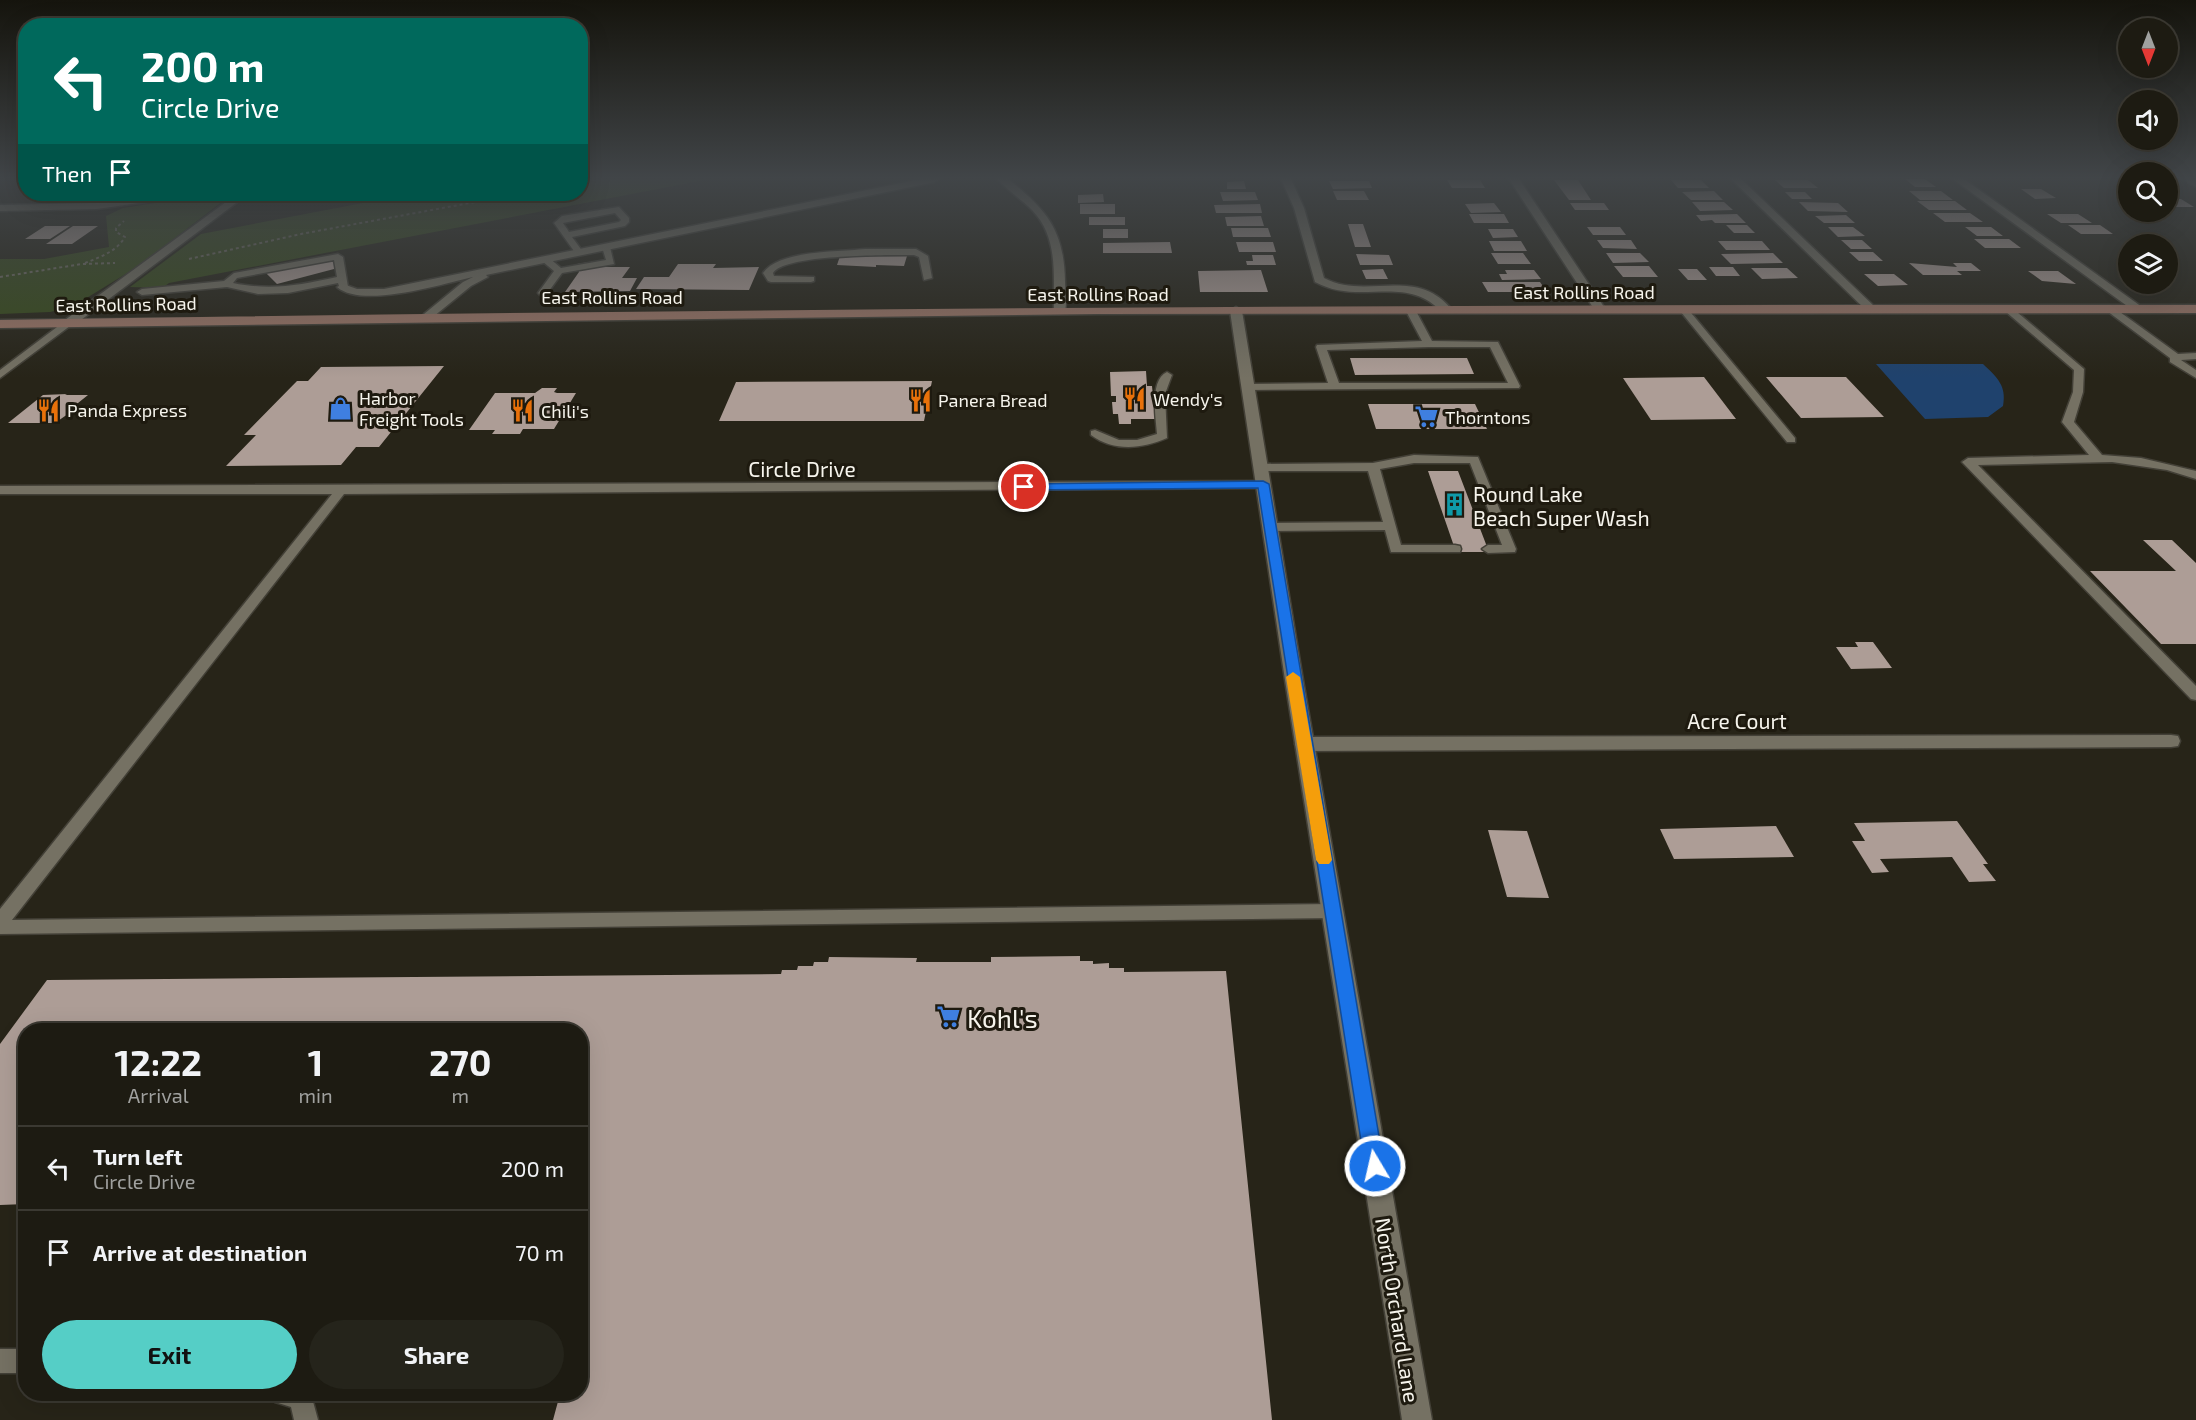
<!DOCTYPE html>
<html lang="en">
<head>
<meta charset="utf-8">
<style>
  :root { --surface:#1d1b12; --page:#25241b; --text:#f1f3f6; --muted:#a0a19f; --line:#3b3932; --accent:#55cec6 }
  body { margin:0; font-family:"Exo 2",sans-serif; background:var(--page); color:var(--text); height:100vh; display:flex; flex-direction:column; font-size:22px; white-space:nowrap }
  * { box-sizing:border-box; margin:0 }
  p { font-size:20px; color:var(--muted) }
  .icon { flex:none; width:33px; height:33px; fill:none; stroke:currentColor; stroke-width:2; stroke-linecap:round; stroke-linejoin:round }
  .map { position:relative; flex:1; overflow:hidden }
  .sheet { position:absolute; left:18px; top:1023px; width:570px; height:378px; display:flex; flex-direction:column; background:var(--surface); border-radius:24px; box-shadow:0 6px 24px #0002,0 0 0 2px var(--line) }
  .sheet>* { flex:none }
  .hud { position:absolute; left:18px; top:18px; width:570px; height:183px; border-radius:24px; box-shadow:0 6px 24px #0002,0 0 0 2px var(--line); background:#00695c; color:#fff; overflow:hidden }
  .needle { width:39px; rotate:180deg }
  .buttons { position:absolute; left:2118px; top:18px; display:grid; gap:12px }
  .buttons a { display:grid; place-items:center; width:60px; height:60px; border-radius:50%; background:var(--surface); box-shadow:0 6px 24px #0002,0 0 0 2px var(--line); font-size:30px }
  .pin { position:absolute; display:grid; place-items:center; width:51px; height:51px; color:#fff; margin:-26px; border:3px solid #fff; border-radius:50%; box-shadow:0 2px 6px #0007 }
  .me { position:absolute; width:66px; margin:-33px; rotate:351deg; stroke-linejoin:round; filter:drop-shadow(0 0 4px #0008) }
  .turn { display:flex; align-items:center; gap:21px; height:126px; padding:0 24px; font-size:27px }
  .turn .icon { width:78px; height:78px; stroke-width:2.5 }
  .turn b { display:block; font-size:42px; line-height:51px }
  .then { display:flex; align-items:center; height:57px; padding:0 24px; background:#0003; gap:12px; font-size:22px }
  .eta { display:flex; justify-content:space-evenly; align-items:center; height:102px; text-align:center }
  .eta b { font-size:36px; font-weight:700; line-height:42px }
  .button { display:flex; gap:12px; margin-top:auto; padding:12px 24px }
  .button a { flex:1; height:69px; border-radius:36px; background:var(--accent); color:#111; font-size:24px; font-weight:700; line-height:69px; text-align:center }
  .button a+a { background:var(--page); color:var(--text) }
  ul { padding:0; list-style:none }
  li { display:flex; align-items:center; gap:18px; height:84px; padding:0 24px; border-top:2px solid var(--line) }
  li div { flex:1 }
  li b { display:block; font-size:22px }
  li em { font-style:normal }
  .map>svg:first-child { display:block }
  .green { fill:#384b1b }
  .water { fill:#1f426d }
  .building { fill:#ad9d96 }
  .lines { fill:none; stroke-linecap:round; stroke-linejoin:round }
  .service-casing { stroke:#434037; stroke-width:3 }
  .minor-casing { stroke:#434037; stroke-width:3 }
  .tertiary-casing { stroke:#434037; stroke-width:3 }
  .secondary-casing { stroke:#434037; stroke-width:3 }
  .path { stroke:#747167; stroke-width:2; stroke-dasharray:3 3; stroke-linecap:butt }
  .service { fill:#757163; fill-rule:evenodd }
  .minor { fill:#757163; fill-rule:evenodd }
  .tertiary { fill:#757163; fill-rule:evenodd }
  .secondary { fill:#997465; fill-rule:evenodd }
  .route { fill:#1a73e8; stroke:#114b97; stroke-width:1.5 }
  .slow { fill:#f59e0b }
  .labels { text-anchor:middle; dominant-baseline:central; stroke-width:6; stroke-linejoin:round; paint-order:stroke }
  .far-street-label { font-size:18px; fill:#f6f4ec; stroke:#1e1a0f }
  .far-poi-label { font-size:18px; fill:#f6f4ec; stroke:#1e1a0f; text-anchor:start }
  .street-label { font-size:21px; fill:#f6f4ec; stroke:#1e1a0f }
  .poi-label { font-size:21px; fill:#f6f4ec; stroke:#1e1a0f; text-anchor:start }
  .near-poi-label { font-size:26px; fill:#f6f4ec; stroke:#1e1a0f; text-anchor:start }
</style>
</head>
<body>
<div class="map">
<svg width="2196" height="1420" viewBox="0 0 2196 1420">
  <rect width="100%" height="100%" fill="#272418"/>
  <!-- green -->
  <path class="green" d="M581 179H710L169 283 162 288 130 287 201 234 410 194H580Z
    M214 194H229L227 198 137 267 72 307 50 312 0 314V259H44L109 247 106 216 123 208Z"/>
  <!-- water -->
  <path class="water" d="M1876 364H1983C1997 377 2007 386 2003 406L1988 417 1925 419Z"/>
  <!-- building -->
  <path class="building" d="M1905 179H1925L1936 187H1915Z
    M1447 180H1480L1485 188H1452Z
    M1554 180H1578L1591 200H1569Z
    M1671 180H1701L1709 188H1678Z
    M1775 180H1808L1818 188H1784Z
    M1244 181 1246 189H1227V182Z
    M1329 181H1369L1372 188 1333 189Z
    M2021 189H2041L2056 198 2035 199Z
    M1333 191H1364L1369 200H1337Z
    M1714 191 1723 200H1691L1682 192Z
    M1909 191H1941L1953 200H1920Z
    M1220 192H1255L1258 200 1223 201Z
    M1785 192H1805L1812 199H1792Z
    M298 194H323V196L298 199Z
    M1103 194 1104 202 1078 203V195Z
    M2168 199H2181L2194 207H2168Z
    M1917 201H1955L1967 210H1929Z
    M1692 202H1724L1733 210 1700 211Z
    M1799 202 1838 203 1848 212 1808 211Z
    M1494 203 1501 212 1471 213 1465 204Z
    M1570 203H1604L1609 210H1575Z
    M1080 204H1115V214H1080Z
    M1260 204 1262 213H1216L1214 205Z
    M1933 213H1970L1983 222H1945Z
    M1469 214H1504L1509 223H1474Z
    M1737 214 1746 223H1715L1712 220 1701 221 1696 215Z
    M2047 214H2078L2092 223H2061Z
    M1846 215 1855 223H1824L1815 216Z
    M1261 216 1264 226H1227L1225 217Z
    M1089 217H1125V225H1089Z
    M1348 224H1363L1371 247H1355Z
    M1726 225H1747L1755 233H1734Z
    M2068 225H2100L2113 234H2081Z
    M45 226H70L50 239H25Z
    M73 226H98L72 244H46Z
    M1587 227H1620L1626 235H1593Z
    M1828 227H1853L1865 236 1838 237Z
    M1965 227H1991L2003 236H1977Z
    M1231 228H1268L1271 237H1233Z
    M1103 229H1128V238H1103Z
    M1488 229H1513L1518 237 1493 238Z
    M1974 239H2009L2021 248H1985Z
    M1597 240H1631L1637 249 1603 248Z
    M1841 240H1862L1872 249H1851Z
    M1489 241H1521L1527 251H1494Z
    M1718 241H1762L1770 250H1726Z
    M1170 242 1172 253H1103V243Z
    M1236 242H1273L1276 252H1239Z
    M1849 252H1873L1883 261H1859Z
    M1491 253H1523L1531 264H1498Z
    M1606 253H1640L1649 262 1613 263Z
    M1773 253 1783 263 1731 264 1721 254Z
    M1356 254 1389 255 1393 265H1360Z
    M1252 255H1273L1276 265H1247L1246 261H1253Z
    M840 256H907L904 266 876 265V267L837 265Z
    M334 257V269L277 284 265 272Z
    M589 262 591 267H630L622 278H637L630 291 565 292 579 272 577 264Z
    M1909 263 1957 267 1953 263H1971L1981 271H1957L1962 275H1923Z
    M678 264H716L713 268 759 267 749 290 636 289 644 277H669Z
    M1614 266H1649L1658 277H1623Z
    M1709 267H1733L1740 276H1716Z
    M1751 268H1787L1798 278 1762 279Z
    M1383 269 1388 279H1366L1362 270Z
    M1678 269H1697L1707 280H1688Z
    M1261 270 1268 292H1200L1198 271Z
    M1505 270H1534L1541 279 1502 280 1499 274H1507Z
    M2028 271H2058L2076 284 2042 281Z
    M1864 274H1894L1908 285 1878 286Z
    M1482 282H1540L1547 292H1488Z
    M1350 358H1467L1474 374 1355 375Z
    M444 366 379 447H356L341 465 226 466 256 435H244L297 381H308L321 367Z
    M1146 371 1147 386H1152L1155 419H1131V424H1119L1118 414H1113L1112 402H1116V396H1111L1110 372Z
    M1704 377 1736 419 1651 420 1623 378Z
    M1766 377H1846L1884 417 1801 418Z
    M932 381 924 421H719L736 382Z
    M542 388H557L554 392 557 393H576L554 429H523L520 434H492L495 430H469L495 393H535Z
    M67 394 65 395H88L73 407H78L55 423H8L43 395Z
    M1368 404H1475L1487 429H1376Z
    M1428 471H1458L1489 552H1456Z
    M2143 540H2172L2196 563V644H2161L2090 571H2176Z
    M1855 642H1873L1892 668 1851 669 1836 647H1858Z
    M1957 821 1988 864H1983L1996 881 1969 882 1952 857 1880 859 1889 872 1872 873 1852 841H1865L1854 823Z
    M1776 826 1794 857 1674 859 1660 829Z
    M1488 830 1527 831 1549 898 1507 897Z
    M1080 956V961H1093V964L1109 963V968H1124V972L1226 971 1272 1420H553L560 1394H580V1030H26V1204L0 1205V1044L47 980 781 974 782 970H797L798 966H813L814 962H828L829 957 917 958 916 962H991V957Z"/>
  <g class="lines">
    <defs>
      <path id="service" d="M619 207 629 218V222L625 226 572 237 583 252 579 255 576 254 554 223 562 216ZM615 213 621 220 619 222 569 232 563 223Z
        M606 244 610 247 614 264 562 273 546 295H540L538 293 554 271 542 261V257H548L561 268 606 260 602 247Z
        M865 249H916L928 256 932 278 924 280 919 257 914 255C889 255 785 254 773 273L774 276 814 277V281L811 282H771L768 281 763 273C779 250 838 252 865 249Z
        M338 254 343 257 348 287 343 290 340 289 338 283 288 293 258 294 227 287 142 295 137 292 142 289 224 281 234 273ZM334 260 337 277C299 285 272 291 233 283L237 278Z
        M2005 307H2011L2084 369 2083 392 2074 422 2102 455 2141 458 2196 471V479L2167 470 2112 462 1978 465 2196 686V700L2191 699 1962 462 1968 458 2089 455 2062 422 2073 392 2074 370 2005 311Z
        M2107 307H2113L2178 354 2196 353V359L2181 360 2196 370V378L2170 362V358L2107 311Z
        M1411 308 1416 311 1432 341 1498 342 1520 386 1519 388 1248 390 1243 387 1248 384 1328 383 1316 347 1317 345 1422 341 1406 311ZM1429 347H1490L1508 383H1339L1327 350Z
        M1681 308H1687L1795 438V442H1787L1681 312Z
        M65 321 74 323 0 378V370Z
        M1167 372 1172 375 1165 394 1167 438C1142 449 1114 452 1091 435V431L1095 430 1119 440H1137L1157 434C1156 418 1149 380 1167 372Z
        M1414 455 1478 457 1516 549 1515 552 1488 553 1482 549 1488 545H1502L1470 463H1414L1380 469 1401 545H1455L1460 546 1461 549 1460 552H1391L1385 530 1270 531 1264 527 1270 523 1383 522 1368 471H1261L1257 470V464L1373 463Z
        M1263 481 1267 482V488L344 494 12 920 1333 904 1339 906 1342 911 1339 916 1333 918 0 934V909L332 494H0V486Z
        M0 1349H26V1373H0Z
        M271 1394H311L318 1420H294L291 1407 275 1402Z"/>
      <path id="minor" d="M921 179H940L935 182 486 275 488 277 471 286 428 321 422 317 424 314 463 282 473 277C442 284 362 309 337 287L343 284 357 289H384Z
        M997 179H1008C1047 210 1064 230 1065 281 1065 291 1068 304 1064 313H1056L1054 311C1053 275 1059 238 1032 210 1021 199 1007 190 997 179Z
        M1281 179H1291L1304 208 1324 278C1367 301 1416 264 1453 311L1451 313H1443C1405 272 1361 307 1315 282L1294 208Z
        M1509 179H1519L1606 310 1604 312H1596Z
        M1731 179H1741L1875 307V311H1867Z
        M1953 179H1964L2142 307V311H2134Z
        M2182 179 2196 180V187Z
        M163 194H185L180 197 97 209 0 211V205L97 203Z
        M237 194H248L73 326H65V320Z
        M2171 735 2178 736 2180 741 2178 746 2171 747 1304 751 1297 749 1295 744 1297 739 1304 737Z"/>
      <path id="tertiary" d="M1236 307 1242 311 1303 680 1432 1420H1402L1285 680 1230 311Z"/>
      <path id="secondary" d="M1922 305H2196V313L1098 314 0 328V320C640 310 1281 305 1922 305Z"/>
    </defs>
    <!-- service casing -->
    <use href="#service" class="service-casing"/>
    <!-- minor casing -->
    <use href="#minor" class="minor-casing"/>
    <!-- tertiary casing -->
    <use href="#tertiary" class="tertiary-casing"/>
    <!-- secondary casing -->
    <use href="#secondary" class="secondary-casing"/>
    <!-- path -->
    <path class="path" d="M580 182 598 179
      M189 259 301 234 519 194
      M85 263C100 257 116 252 125 237L116 232V228L124 221
      M0 277 82 264 115 263"/>
    <!-- service -->
    <use href="#service" class="service"/>
    <!-- minor -->
    <use href="#minor" class="minor"/>
    <!-- tertiary -->
    <use href="#tertiary" class="tertiary"/>
    <!-- secondary -->
    <use href="#secondary" class="secondary"/>
  </g>
  <!-- sky -->
  <linearGradient id="sky" x2="0" y2="1"><stop stop-color="#15140d"/><stop offset="0.47" stop-color="#414548"/><stop offset="1" stop-color="#414548" stop-opacity="0"/></linearGradient>
  <rect width="2196" height="378" fill="url(#sky)"/>
  <!-- route -->
  <path class="route" d="M1263 481 1269 484 1384 1166 1381 1172 1375 1175 1368 1172 1365 1166 1258 488 1024 490 1019 487 1024 484Z"/>
  <!-- slow -->
  <path class="slow" d="M1293 672 1300 677 1332 860 1329 864H1319L1316 860 1286 677Z"/>
  <!-- icons -->
  <defs>
    <symbol id="restaurant-bare" viewBox="-9 -9 18 18"><path d="M-5-6h1v4h1v-4h1v4h1v-4h1v5L-1.5 .5V6h-2V.5L-5-1ZM5-6V6H3V1.5H1.5Q1.5-4 5-6Z" fill="#e8710a" stroke="#1e1a0f" stroke-width="2.5" paint-order="stroke"/></symbol>
    <symbol id="shop-bare" viewBox="-9 -9 18 18"><path d="M-5-2.5h2.3a2.7 3.5 0 0 1 5.4 0H5L5.5 6h-11ZM-1.5-2.5h3a1.5 2.3 0 0 0-3 0Z" fill="#3f7fe0" stroke="#1e1a0f" stroke-width="2.5" paint-order="stroke"/></symbol>
    <symbol id="supermarket-bare" viewBox="-9 -9 18 18"><path d="M-6-5.5h2.5l.6 2H6L4.5 2H-2.5L-4.4-4H-6ZM-1.5 3.2a1.3 1.3 0 1 0 .1 0ZM3 3.2a1.3 1.3 0 1 0 .1 0Z" fill="#3f7fe0" stroke="#1e1a0f" stroke-width="2.5" paint-order="stroke"/></symbol>
    <symbol id="building-bare" viewBox="-9 -9 18 18"><path d="M-4-6H4V6H1V3H-1V6H-4ZM-2.5-4.3h1.7v1.8h-1.7ZM.8-4.3h1.7v1.8H.8ZM-2.5-1h1.7V.8h-1.7ZM.8-1h1.7V.8H.8Z" fill="#0f9aa8" stroke="#1e1a0f" stroke-width="2.5" paint-order="stroke"/></symbol>
  </defs>
  <g fill-rule="evenodd">
    <use href="#restaurant-bare" x="1118" y="382" width="33" height="33"/>
    <use href="#restaurant-bare" x="904" y="384" width="33" height="33"/>
    <use href="#shop-bare" x="324" y="392" width="33" height="33"/>
    <use href="#restaurant-bare" x="32" y="394" width="33" height="33"/>
    <use href="#restaurant-bare" x="506" y="394" width="33" height="33"/>
    <use href="#supermarket-bare" x="1410" y="400" width="33" height="33"/>
    <use href="#building-bare" x="1438" y="488" width="33" height="33"/>
    <use href="#supermarket-bare" x="932" y="1000" width="33" height="33"/>
  </g>
  <g class="labels">
    <!-- far-street labels -->
    <g class="far-street-label">
      <text x="1584" y="292">East Rollins Road</text>
      <text x="1098" y="294">East Rollins Road</text>
      <text x="612" y="297">East Rollins Road</text>
      <text transform="translate(126 304) rotate(-1)">East Rollins Road</text>
    </g>
    <!-- far-poi labels -->
    <g class="far-poi-label">
      <text x="359" y="398">Harbor<tspan x="359" dy="21">Freight Tools</tspan></text>
      <text x="1153" y="399">Wendy's</text>
      <text x="938" y="400">Panera Bread</text>
      <text x="67" y="410">Panda Express</text>
      <text x="541" y="411">Chili's</text>
      <text x="1445" y="417">Thorntons</text>
    </g>
    <!-- street labels -->
    <g class="street-label">
      <text x="802" y="468">Circle Drive</text>
      <text x="1737" y="720">Acre Court</text>
      <text transform="translate(1398 1310) rotate(81)">North Orchard Lane</text>
    </g>
    <!-- poi labels -->
    <g class="poi-label">
      <text x="1473" y="493">Round Lake<tspan x="1473" dy="24">Beach Super Wash</tspan></text>
    </g>
    <!-- near-poi labels -->
    <g class="near-poi-label">
      <text x="967" y="1017">Kohl's</text>
    </g>
  </g>
</svg>
<div class="buttons">
<a><svg class="needle" viewBox="-14 -14 28 28"><path d="M0-13l5 13h-10z" fill="#e53935"/><path d="M0 13l5-13h-10z" fill="#a0a19f"/></svg></a>
<a><svg class="icon" aria-label="sound" viewBox="0 0 24 24"><path d="M4 9h4l5-4v14l-5-4H4zM17 9q2 3 0 6"/></svg></a>
<a><svg class="icon" aria-label="search" viewBox="0 0 24 24"><circle cx="10" cy="10" r="6"/><path d="M15 15l6 6"/></svg></a>
<a><svg class="icon" aria-label="layers" viewBox="0 0 24 24"><path d="M12 4l9 5-9 5-9-5zM3 14l9 5 9-5"/></svg></a>
</div>
<div class="pin" style="left:1024px;top:487px;background:#d93025"><svg class="icon" aria-label="arrive" viewBox="0 0 24 24"><path d="M6 21V4h12l-3 4 3 4H6"/></svg></div>
<svg class="me" style="left:1375px;top:1166px" viewBox="-20 -20 40 40"><circle r="17" fill="#1a73e8" stroke="#fff" stroke-width="3"/><path d="M0-11L8 9 0 5-8 9z" fill="#fff"/></svg>
<div class="hud">
<div class="turn"><svg class="icon" aria-label="left" viewBox="0 0 24 24"><path d="M17 20v-9H6M10 6l-5 5 5 5"/></svg><div><b>200 m</b>Circle Drive</div></div>
<div class="then">Then<svg class="icon" aria-label="arrive" viewBox="0 0 24 24"><path d="M6 21V4h12l-3 4 3 4H6"/></svg></div>
</div>
<section class="sheet">
<div class="eta">
<div><b>12:22</b><p>Arrival</p></div>
<div><b>1</b><p>min</p></div>
<div><b>270</b><p>m</p></div>
</div>
<ul>
<li><svg class="icon" aria-label="left" viewBox="0 0 24 24"><path d="M17 20v-9H6M10 6l-5 5 5 5"/></svg><div><b>Turn left</b><p>Circle Drive</p></div><em>200 m</em></li>
<li><svg class="icon" aria-label="arrive" viewBox="0 0 24 24"><path d="M6 21V4h12l-3 4 3 4H6"/></svg><div><b>Arrive at destination</b></div><em>70 m</em></li>
</ul>
<div class="button"><a>Exit</a><a>Share</a></div>
</section>
</div>
</body>
</html>
